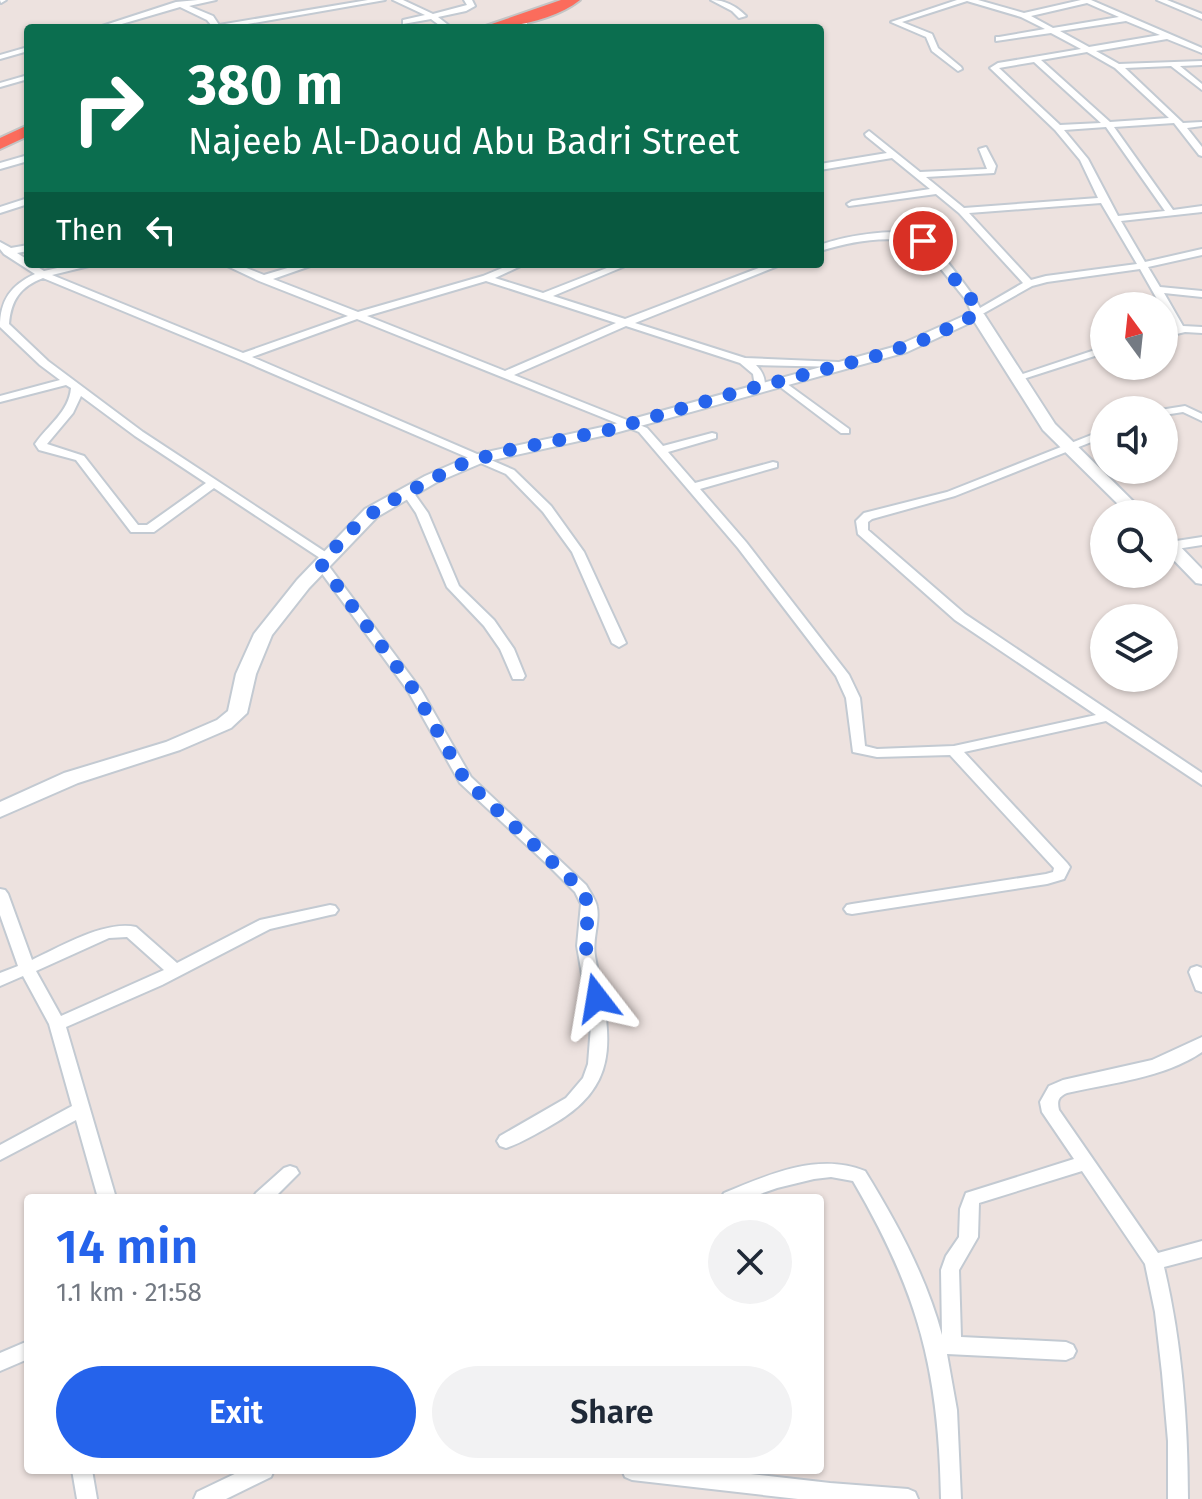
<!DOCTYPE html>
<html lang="en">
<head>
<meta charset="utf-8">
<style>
  :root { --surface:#fff; --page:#f2f2f3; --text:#1f2937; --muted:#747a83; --accent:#2563eb }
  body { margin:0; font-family:"Fira Sans",sans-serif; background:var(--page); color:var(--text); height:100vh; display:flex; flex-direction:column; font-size:30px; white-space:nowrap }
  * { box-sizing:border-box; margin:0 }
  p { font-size:26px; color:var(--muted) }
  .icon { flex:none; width:44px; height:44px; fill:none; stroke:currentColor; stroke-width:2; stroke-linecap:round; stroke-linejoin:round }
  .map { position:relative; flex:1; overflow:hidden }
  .details { position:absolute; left:24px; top:1194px; width:800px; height:280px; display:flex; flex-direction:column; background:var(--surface); border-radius:8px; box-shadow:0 2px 6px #0004 }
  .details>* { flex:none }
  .top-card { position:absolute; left:24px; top:24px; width:800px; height:244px; border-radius:8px; box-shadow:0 2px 6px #0004; background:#0b6e4f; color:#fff; overflow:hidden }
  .needle { width:52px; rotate:345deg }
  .controls { position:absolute; left:1090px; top:292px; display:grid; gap:16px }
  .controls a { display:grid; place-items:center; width:88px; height:88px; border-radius:50%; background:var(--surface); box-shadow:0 2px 6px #0004; font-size:40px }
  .pin { position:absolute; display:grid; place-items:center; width:68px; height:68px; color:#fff; margin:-34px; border:4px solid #fff; border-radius:50%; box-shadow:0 2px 8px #0007 }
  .me { position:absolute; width:88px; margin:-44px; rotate:346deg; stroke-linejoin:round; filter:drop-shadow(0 0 6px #0008) }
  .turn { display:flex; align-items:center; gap:28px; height:168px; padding:0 32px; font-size:36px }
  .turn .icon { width:104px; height:104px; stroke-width:2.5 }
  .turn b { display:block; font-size:56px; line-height:68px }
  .then { display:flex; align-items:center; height:76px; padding:0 32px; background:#0003; gap:16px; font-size:30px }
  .round { display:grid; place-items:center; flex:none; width:84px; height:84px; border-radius:42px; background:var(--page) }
  .overview { display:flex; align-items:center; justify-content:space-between; height:136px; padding:0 32px }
  h1 { font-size:48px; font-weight:600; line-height:60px; color:var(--accent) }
  .action { display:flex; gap:16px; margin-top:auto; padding:16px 32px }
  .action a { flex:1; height:92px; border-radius:48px; background:var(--accent); color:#fff; font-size:32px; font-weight:600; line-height:92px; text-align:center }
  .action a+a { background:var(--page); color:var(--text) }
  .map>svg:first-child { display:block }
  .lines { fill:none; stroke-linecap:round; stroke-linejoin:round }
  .street-casing { stroke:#c3cad2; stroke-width:4 }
  .secondary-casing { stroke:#c3cad2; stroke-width:4 }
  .highway-casing { stroke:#c4c4c4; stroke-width:4 }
  .street { fill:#fff; fill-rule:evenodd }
  .secondary { fill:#fff; fill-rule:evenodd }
  .highway { fill:#fb6c5c; fill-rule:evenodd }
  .route { stroke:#2563eb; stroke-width:14; stroke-dasharray:0 25.2 }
</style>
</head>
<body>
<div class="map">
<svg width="1202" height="1499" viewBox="0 0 1202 1499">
  <rect width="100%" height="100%" fill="#ede2df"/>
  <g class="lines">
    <defs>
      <path id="street" d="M198 0H216L189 6 213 16 219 25 368 0H385L225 28H208L212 26 207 20 180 7 108 28H96L176 2Z
        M393 0H403L433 14 467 5 464 0H472L475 6 466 11 438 17 452 28H443L431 19 403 24V20L425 15Z
        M711 0C725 0 736 6 746 16L739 18 732 11Z
        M957 0H978L1024 13 1081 0H1091L1202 48V53L1167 39 1096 51 1119 64 1202 61V65L1180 66 1202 84V90L1171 66 1125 68 1183 123 1202 122V126L1187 128 1202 147V156L1199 155 1174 123 1114 127 1173 210 1202 206V212L1121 221 1145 262 1202 249V255L1148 267 1160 287 1202 291V297L1164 293 1183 326 1202 327V333L1185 332 1164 337V331L1174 329 1164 311V306H1161L1140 269 1047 282 1032 286 977 317 973 316 966 300 920 243C885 235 854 241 820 251V245C845 236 902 225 926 239 935 244 966 286 974 297L980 308 1023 283 959 213 936 194 849 206 847 204 852 201 930 189 892 158 820 170V164L887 153 866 136 865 134 869 131 920 172 987 169 979 149 986 147 996 166 994 173 926 177 964 208 1098 198 1080 160 1055 130 990 68 998 63 1081 49 1051 33 996 41V37H999L1045 29 1021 17 967 1 902 22 932 34 938 48 961 67 962 69 958 71 932 51 926 37 891 22ZM1087 3 1119 17 1053 28 1031 16ZM1126 21 1160 35 1089 47 1060 31ZM1087 52 1115 68 1169 118 1110 122 1041 60ZM1034 62 1101 123 1060 125 999 68ZM1106 127 1165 211 1118 216 1088 159 1064 130ZM1101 203 1137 264 1046 276 1031 280 969 213Z
        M1157 0H1167L1202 14V19Z
        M521 22H527V28H519Z
        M28 47V51L0 59V55Z
        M28 75V79L0 87V83Z
        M28 155V161L0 169V163Z
        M28 198V204L0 213V207Z
        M0 242 11 248 28 245V251L17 253 28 260V264H33L44 271 75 264H97L52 275 243 353 348 316 259 281 223 264H236L264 275 301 264H316L273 279 358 312 483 276 512 264H525L495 278 543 293 617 264H630L553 296 625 319 769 264H783L635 323 745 358 838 362 843 365 842 367 756 365C762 371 765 377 765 386L760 389 755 386 753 374 740 363 626 326 514 375 647 428 663 446 712 433 716 434V438L668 452 695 483 773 462 777 463V467L700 489 746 542 849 675 860 698 865 746 877 749 954 746 1096 715 955 620 858 534 856 521 864 513 947 492 1104 430V437L955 496 872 519 868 522V530L965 614 1202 773V785L1106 721 964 752 1067 863 1070 867 1064 879 1047 884 852 914 847 913 844 909 847 905 852 904 1046 874 1053 872 1054 868 950 755 877 757 853 752 846 698 836 676 738 548 639 432 357 319 252 357 514 470 551 506 584 552 626 643 619 647 612 643 572 552 543 512 506 474 239 359 43 278C20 287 11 300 9 324L48 361 143 432 333 557 327 561 323 560 214 488 154 532H131L76 460 39 450 35 444C48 425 69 412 71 388L66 385 0 402V396L60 380 40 365 0 327C0 300 11 285 35 274L4 254 0 249ZM486 281 616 323 505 371 367 316ZM81 396 135 436 206 483 147 525H138L84 456 47 444 73 413Z
        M1104 347V353L1020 380 1016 381 1011 378Z
        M779 378 849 429V433H841L775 383V379Z
        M1185 406 1202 414V421L1183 412 1164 415V410H1160Z
        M407 488 411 489 428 513 459 586 494 620 514 649 525 676 523 679H513L500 649 484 626 447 587 416 513 401 491Z
        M1202 537V545L1170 550 1164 546 1170 542Z
        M321 560 325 561 421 690 471 777 586 885C590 892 596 900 597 907 600 923 592 939 595 956 608 1029 628 1083 550 1126 536 1134 521 1143 506 1148L500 1146 497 1141 500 1136 566 1098 583 1078 588 1064 591 1026 577 946 581 904 575 892 547 864 460 783 408 691 315 564Z
        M0 889 5 890 8 894 32 960C60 947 105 920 136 927L177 963 260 920 330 905 335 906 338 910 335 914 330 915 270 929 162 985 66 1027 116 1198H98L76 1120 0 1160V1145L72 1106 49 1024 23 976 0 986V973L18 966 0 915ZM127 937 164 970 61 1016 36 971 109 938Z
        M1197 966 1202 968V992L1196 990 1189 972 1191 968Z
        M1202 1037V1052C1164 1078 1111 1083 1067 1093 1058 1097 1057 1101 1059 1110L1158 1253 1202 1241V1257L1164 1267C1182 1343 1188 1421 1188 1499H1168V1441L1162 1373 1155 1312 1145 1264 1082 1171 979 1203 978 1237 959 1270 961 1337 1066 1342 1073 1345 1076 1351 1073 1357 1066 1360 947 1354 957 1410 961 1499H941C939 1370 918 1292 853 1181L831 1177 814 1179 777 1188 749 1198H721L724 1193C768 1175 818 1152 865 1171 897 1223 926 1276 942 1335L941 1270 946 1256 959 1237 960 1209 966 1193 1074 1159 1042 1112 1040 1102 1049 1086 1063 1080 1152 1060Z
        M290 1166 296 1168 299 1173 274 1198H253L256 1193 284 1168Z
        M28 1341V1359L0 1371V1353Z
        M72 1470H92L97 1499H77Z
        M243 1470H274L271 1477 226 1499H194L197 1492Z
        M622 1470H715L830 1483 908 1489 915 1492 918 1499H798L632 1480 625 1477Z"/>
      <path id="secondary" d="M0 0H6L1 3Z
        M977 310 984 314 1055 424 1146 514H1128L1043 430 974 321 907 352 615 433 484 462 437 482 377 517 309 588 272 635 256 674 247 713 231 728 180 750 78 783 0 817V802L64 773 166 742 217 720 228 711 236 674 254 634 297 580 365 509 425 476 473 455 607 426 897 346Z
        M1164 535 1170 536 1202 569V584L1196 583 1164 550Z"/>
      <path id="highway" d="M561 0H580C555 20 512 28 480 28Z
        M28 125V136L0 149V138Z"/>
    </defs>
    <!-- street casing -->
    <use href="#street" class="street-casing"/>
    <!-- secondary casing -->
    <use href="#secondary" class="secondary-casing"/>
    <!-- highway casing -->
    <use href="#highway" class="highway-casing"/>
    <!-- street -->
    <use href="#street" class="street"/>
    <!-- secondary -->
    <use href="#secondary" class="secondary"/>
    <!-- highway -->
    <use href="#highway" class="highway"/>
  </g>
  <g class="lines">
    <!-- route -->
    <path class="route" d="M597 998C593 981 587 963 586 946 583 921 596 914 581 889L465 780 414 690 321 564 349 532 380 507 459 465 504 451 609 430 734 393 876 356 929 338 977 314 971 299 923 241"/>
  </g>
</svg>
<div class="controls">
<a><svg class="needle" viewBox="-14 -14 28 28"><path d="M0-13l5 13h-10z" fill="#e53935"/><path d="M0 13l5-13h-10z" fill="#747a83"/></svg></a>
<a><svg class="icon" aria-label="sound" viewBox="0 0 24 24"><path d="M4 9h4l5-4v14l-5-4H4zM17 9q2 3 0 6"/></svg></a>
<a><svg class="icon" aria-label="search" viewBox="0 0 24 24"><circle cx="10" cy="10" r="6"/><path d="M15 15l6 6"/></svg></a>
<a><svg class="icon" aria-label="layers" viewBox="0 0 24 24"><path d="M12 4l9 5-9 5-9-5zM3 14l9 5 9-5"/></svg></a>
</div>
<div class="pin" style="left:923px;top:241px;background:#d93025"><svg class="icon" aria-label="arrive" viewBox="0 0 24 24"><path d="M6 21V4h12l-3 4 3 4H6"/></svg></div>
<svg class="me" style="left:597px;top:998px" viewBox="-20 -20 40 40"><path d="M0-17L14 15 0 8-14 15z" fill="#2563eb" stroke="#fff" stroke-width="4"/></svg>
<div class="top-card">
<div class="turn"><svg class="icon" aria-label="right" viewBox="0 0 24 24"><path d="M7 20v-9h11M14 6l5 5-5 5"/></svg><div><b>380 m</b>Najeeb Al-Daoud Abu Badri Street</div></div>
<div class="then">Then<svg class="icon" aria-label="left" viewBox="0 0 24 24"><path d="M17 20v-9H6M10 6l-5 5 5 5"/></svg></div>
</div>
<section class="details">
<div class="overview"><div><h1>14 min</h1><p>1.1 km · 21:58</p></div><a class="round"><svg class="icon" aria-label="close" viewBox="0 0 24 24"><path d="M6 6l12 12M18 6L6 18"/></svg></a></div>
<div class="action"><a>Exit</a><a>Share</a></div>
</section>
</div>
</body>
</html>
